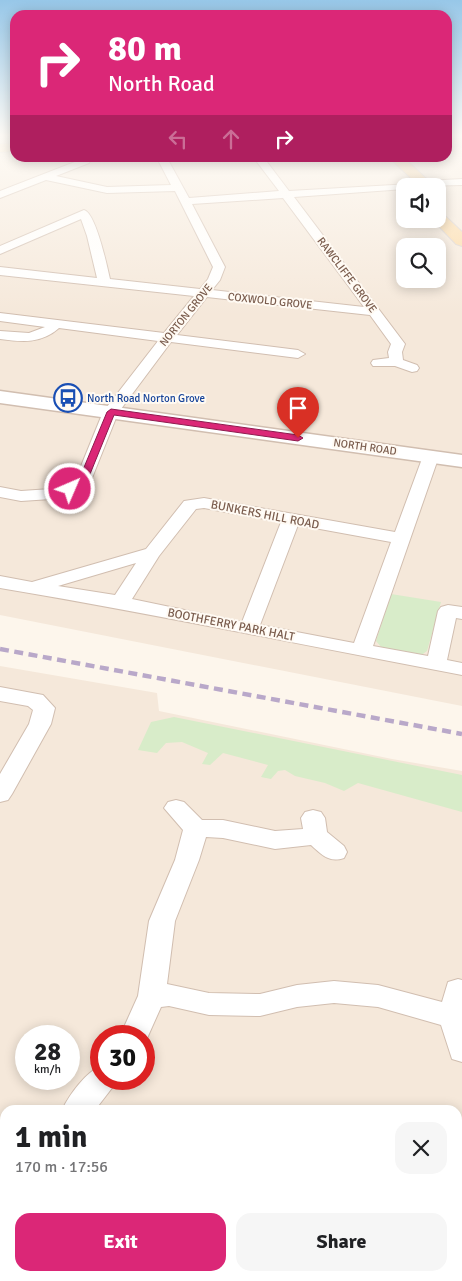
<!DOCTYPE html>
<html lang="en">
<head>
<meta charset="utf-8">
<style>
  :root { --surface:#fff; --page:#f6f6f6; --text:#202124; --muted:#757577; --accent:#db2777 }
  body { margin:0; font-family:Signika,sans-serif; background:var(--page); color:var(--text); height:100vh; display:flex; flex-direction:column; font-size:19px; white-space:nowrap }
  * { box-sizing:border-box; margin:0 }
  p { font-size:16px; color:var(--muted) }
  .icon { flex:none; width:28px; height:28px; fill:none; stroke:currentColor; stroke-width:2; stroke-linecap:round; stroke-linejoin:round }
  .map { position:relative; flex:1; overflow:hidden }
  .details { position:absolute; left:0px; top:1105px; width:462px; height:176px; display:flex; flex-direction:column; background:var(--surface); border-radius:15px 15px 0 0; box-shadow:0 2px 12px #0003 }
  .details>* { flex:none }
  .guide { position:absolute; left:10px; top:10px; width:442px; height:152px; border-radius:15px; box-shadow:0 2px 12px #0003; background:#db2777; color:#fff; overflow:hidden }
  .fabs { position:absolute; left:396px; top:178px; display:grid; gap:10px }
  .fabs a { display:grid; place-items:center; width:50px; height:50px; border-radius:10px; background:var(--surface); box-shadow:0 2px 12px #0003; font-size:25px }
  .speed { position:absolute; left:15px; top:1025px; display:flex; gap:10px; font-size:25px; font-weight:700; text-align:center }
  .speed>* { display:grid; place-content:center; width:65px; height:65px; border-radius:50%; background:var(--surface); box-shadow:0 2px 12px #0003; line-height:1 }
  .speed small { font-size:12px; font-weight:400 }
  .speed .limit { border:8px solid #d22; background:#fff; color:#111 }
  .pin { position:absolute; display:grid; place-items:center; width:42px; height:42px; color:#fff; margin:-51px -21px; border-radius:50% 50% 50% 0; rotate:-45deg; box-shadow:0 0 5px #0007 }
  .pin .icon { rotate:45deg }
  .me { position:absolute; width:55px; margin:-28px; rotate:45deg; stroke-linejoin:round; filter:drop-shadow(0 0 4px #0008) }
  .turn { display:flex; align-items:center; gap:18px; height:105px; padding:0 15px; font-size:22px }
  .turn .icon { width:65px; height:65px; stroke-width:2.5 }
  .turn b { display:block; font-size:35px; line-height:42px }
  .lanes { display:flex; align-items:center; height:48px; padding:0 15px; background:#0003; justify-content:center; gap:25px; direction:ltr }
  .lanes .off { opacity:.35 }
  .round { display:grid; place-items:center; flex:none; width:52px; height:52px; border-radius:15px; background:var(--page) }
  .head { display:flex; align-items:center; justify-content:space-between; height:85px; padding:0 15px }
  h1 { font-size:30px; font-weight:700; line-height:38px }
  .primary-button { display:flex; gap:10px; margin-top:auto; padding:10px 15px }
  .primary-button a { flex:1; height:58px; border-radius:15px; background:var(--accent); color:#fff; font-size:20px; font-weight:700; line-height:58px; text-align:center }
  .primary-button a+a { background:var(--page); color:var(--text) }
  .map>svg:first-child { display:block }
  .residential { fill:#f5e8da; fill-rule:evenodd }
  .green { fill:#d8ecc9 }
  .lines { fill:none; stroke-linecap:round; stroke-linejoin:round }
  .minor-casing { stroke:#d1beb0; stroke-width:2 }
  .tertiary-casing { stroke:#d1beb0; stroke-width:3 }
  .primary-casing { stroke:#dad1cd; stroke-width:2 }
  .minor { fill:#fff; fill-rule:evenodd }
  .tertiary { fill:#fff; fill-rule:evenodd }
  .primary { fill:#fbd9a5; fill-rule:evenodd }
  .rail { stroke:#b9a8c9; stroke-width:4.5; stroke-dasharray:9 5.5; stroke-linecap:butt }
  .route { fill:#db2777; stroke:#8e194d }
  .labels { text-anchor:middle; dominant-baseline:central; stroke-width:4; stroke-linejoin:round; paint-order:stroke }
  .far-street-label { font-size:11px; fill:#7a5c4d; stroke:#fffaf3 }
  .far-transit-label { font-size:11px; fill:#164399; stroke:#fffaf3; text-anchor:start }
  .street-label { font-size:12px; fill:#7a5c4d; stroke:#fffaf3 }
</style>
</head>
<body>
<div class="map">
<svg width="462" height="1281" viewBox="0 0 462 1281">
  <rect width="100%" height="100%" fill="#fdf6ec"/>
  <!-- residential -->
  <path class="residential" d="M0 136H15V158H448V136H462V706L0 615ZM405 186H438V219H405ZM405 246H438V279H405Z
    M0 666 157 693 159 711 392 759 462 771V1281H0ZM26 1036H69V1079H26ZM101 1036H144V1079H101ZM5 1110H458V1276H5Z"/>
  <!-- green -->
  <path class="green" d="M391 594 441 602 427 651 420 656 382 648 376 641Z
    M174 717 462 775V812L358 783 344 791 325 783 295 776 285 770 278 771 271 779 261 777 268 765 223 753 210 765 202 764 208 753 182 742 166 743 157 753 138 750 151 722Z"/>
  <g class="lines">
    <defs>
      <path id="minor" d="M85 158 90 161 89 163 56 176 107 187 171 185 157 158H167L189 198 279 191 254 158H264L289 191 411 184 412 186H405V189L294 197 405 344 402 352 403 360 417 365 419 368 417 371 412 372 395 366H373L371 363 373 360 389 358 388 352 391 344 370 315 207 297 177 335 298 350 305 354 298 358 171 342 118 413 90 483 76 493 51 499 21 501 0 497V487L21 491 51 489 64 485 77 476 103 412 158 341 59 328C41 344 22 342 0 339V331L29 333 45 327 0 321V313L164 333 194 296 0 275V267L97 278 87 236 81 219 0 254V246L84 210C96 213 107 266 110 279L200 289 208 279 213 267 175 191 107 193 46 180 0 198V191ZM283 198 364 307 212 290 220 280 225 267 192 204Z
        M462 179V185L421 186 420 184 425 181Z
        M431 451 437 453 439 456 373 646 428 656 438 611 441 607 448 605 462 607V619L456 618 447 660 462 663V675C308 646 155 614 0 588V576L32 582 146 549 184 501 204 498 395 532 423 456 425 453ZM204 508 281 522 242 622 132 599 159 556 196 509ZM298 525 391 542 354 643 260 625ZM136 563 115 595 58 586Z
        M0 687 43 695 55 708 51 724 12 794 8 800 0 802V774L29 724 33 710 28 706 0 701Z
        M176 800 184 802 202 820H223L275 831 303 829 301 818 305 812 313 810 321 812 325 818 327 832 344 846 347 852 344 858C329 863 322 855 311 845L275 849 223 838 206 837 199 860 175 921 167 984 209 993 260 994 297 985 334 981 378 985 442 1002 448 982 458 979 462 980V1062L452 1059 441 1025 378 1007 334 1003 297 1007 260 1016 209 1015 169 1006 161 1007 144 1045V1036H120L138 996 149 921 175 860 183 830 164 808 168 802Z
        M101 1066V1079H117L112 1088 95 1110H62C70 1094 85 1073 101 1066Z
        M14 1276H48V1281H14Z"/>
      <path id="tertiary" d="M0 391 462 455V467L0 403Z"/>
      <path id="primary" d="M15 143V151L0 152V144Z
        M390 158H404L434 186H419Z
        M438 212 443 214 462 232V246L456 244 433 220 432 219H438Z"/>
    </defs>
    <!-- minor casing -->
    <use href="#minor" class="minor-casing"/>
    <!-- tertiary casing -->
    <use href="#tertiary" class="tertiary-casing"/>
    <!-- primary casing -->
    <use href="#primary" class="primary-casing"/>
    <!-- minor -->
    <use href="#minor" class="minor"/>
    <!-- tertiary -->
    <use href="#tertiary" class="tertiary"/>
    <!-- primary -->
    <use href="#primary" class="primary"/>
    <!-- rail -->
    <path class="rail" d="M0 649 462 734"/>
  </g>
  <!-- sky -->
  <linearGradient id="sky" x2="0" y2="1"><stop stop-color="#97c7e8"/><stop offset="0.43" stop-color="#fefbf6"/><stop offset="1" stop-color="#fefbf6" stop-opacity="0"/></linearGradient>
  <rect width="462" height="315" fill="url(#sky)"/>
  <!-- route -->
  <path class="route" d="M111 409 298 435 303 438 298 441 114 415 88 479 73 491H66V487L80 477 107 412Z"/>
  <!-- icons -->
  <defs>
    <symbol id="bus-ring" viewBox="-11 -11 22 22"><circle r="9.5" fill="#fffaf3" stroke="#1a4fb4" stroke-width="1.5"/><path d="M-5-6H5V4H4V6H2V4H-2V6H-4V4H-5ZM-3.5-4V0h7V-4ZM-3.5 1.2v1.5H-2V1.2ZM2 1.2v1.5H3.5V1.2Z" fill="#1a4fb4"/></symbol>
  </defs>
  <g fill-rule="evenodd">
    <use href="#bus-ring" x="52" y="382" width="32" height="32"/>
  </g>
  <g class="labels">
    <!-- far-street labels -->
    <g class="far-street-label">
      <text transform="translate(347 275) rotate(53)">RAWCLIFFE GROVE</text>
      <text transform="translate(270 301) rotate(6)">COXWOLD GROVE</text>
      <text transform="translate(186 315) rotate(-51)">NORTON GROVE</text>
      <text transform="translate(365 447) rotate(8)">NORTH ROAD</text>
    </g>
    <!-- far-transit labels -->
    <g class="far-transit-label">
      <text x="87" y="398">North Road Norton Grove</text>
    </g>
    <!-- street labels -->
    <g class="street-label">
      <text transform="translate(265 515) rotate(11)">BUNKERS HILL ROAD</text>
      <text transform="translate(231 625) rotate(11)">BOOTHFERRY PARK HALT</text>
    </g>
  </g>
</svg>
<div class="fabs">
<a><svg class="icon" aria-label="sound" viewBox="0 0 24 24"><path d="M4 9h4l5-4v14l-5-4H4zM17 9q2 3 0 6"/></svg></a>
<a><svg class="icon" aria-label="search" viewBox="0 0 24 24"><circle cx="10" cy="10" r="6"/><path d="M15 15l6 6"/></svg></a>
</div>
<div class="speed"><div>28<small>km/h</small></div><div class="limit">30</div></div>
<div class="pin" style="left:298px;top:438px;background:#d93025"><svg class="icon" aria-label="arrive" viewBox="0 0 24 24"><path d="M6 21V4h12l-3 4 3 4H6"/></svg></div>
<svg class="me" style="left:70px;top:489px" viewBox="-20 -20 40 40"><circle r="17" fill="#db2777" stroke="#fff" stroke-width="3"/><path d="M0-11L8 9 0 5-8 9z" fill="#fff"/></svg>
<div class="guide">
<div class="turn"><svg class="icon" aria-label="right" viewBox="0 0 24 24"><path d="M7 20v-9h11M14 6l5 5-5 5"/></svg><div><b>80 m</b>North Road</div></div>
<div class="lanes"><svg class="icon off" aria-label="left" viewBox="0 0 24 24"><path d="M17 20v-9H6M10 6l-5 5 5 5"/></svg><svg class="icon off" aria-label="ahead" viewBox="0 0 24 24"><path d="M12 20V5M6 11l6-6 6 6"/></svg><svg class="icon" aria-label="right" viewBox="0 0 24 24"><path d="M7 20v-9h11M14 6l5 5-5 5"/></svg></div>
</div>
<section class="details">
<div class="head"><div><h1>1 min</h1><p>170 m · 17:56</p></div><a class="round"><svg class="icon" aria-label="close" viewBox="0 0 24 24"><path d="M6 6l12 12M18 6L6 18"/></svg></a></div>
<div class="primary-button"><a>Exit</a><a>Share</a></div>
</section>
</div>
</body>
</html>
